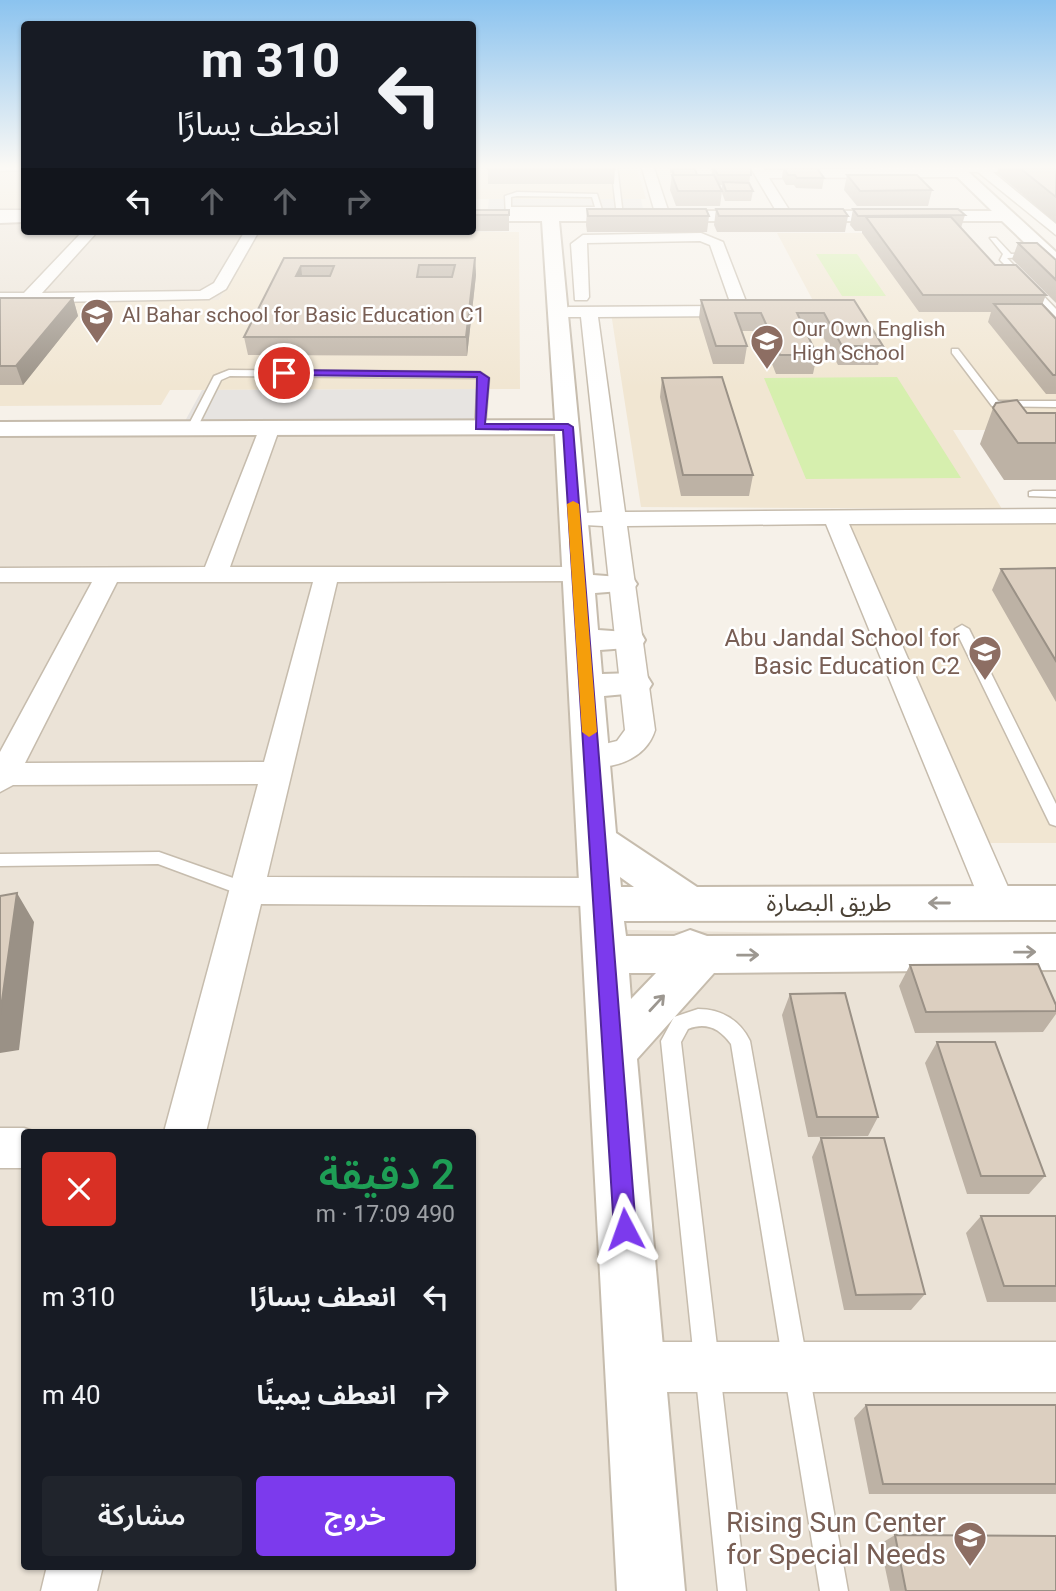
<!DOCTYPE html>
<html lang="ar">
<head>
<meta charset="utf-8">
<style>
  :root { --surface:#171b24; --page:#20242c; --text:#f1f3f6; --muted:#9ea1a6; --accent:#7c3aed }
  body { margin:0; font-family:Roboto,"Noto Sans Arabic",sans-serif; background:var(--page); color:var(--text); direction:rtl; height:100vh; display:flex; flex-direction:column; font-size:26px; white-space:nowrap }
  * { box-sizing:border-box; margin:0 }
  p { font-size:23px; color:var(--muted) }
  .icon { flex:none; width:38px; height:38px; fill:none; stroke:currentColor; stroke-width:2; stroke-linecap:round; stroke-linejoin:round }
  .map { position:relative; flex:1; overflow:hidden; direction:ltr }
  .details { position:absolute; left:21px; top:1129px; width:455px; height:441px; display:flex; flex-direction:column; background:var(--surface); border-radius:7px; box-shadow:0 2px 5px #0004; direction:rtl }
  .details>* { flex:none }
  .banner { position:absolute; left:21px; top:21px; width:455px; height:214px; border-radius:7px; box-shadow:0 2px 5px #0004; direction:rtl; background:#171b24; color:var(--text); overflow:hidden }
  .pin { position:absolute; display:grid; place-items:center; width:60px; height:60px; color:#fff; margin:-30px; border:4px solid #fff; border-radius:50%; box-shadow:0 2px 7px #0007 }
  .me { position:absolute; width:77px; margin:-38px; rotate:356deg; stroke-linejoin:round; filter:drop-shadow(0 0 5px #0008) }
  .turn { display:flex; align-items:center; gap:24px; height:147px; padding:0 21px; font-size:32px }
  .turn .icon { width:91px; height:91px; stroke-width:2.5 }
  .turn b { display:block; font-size:49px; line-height:60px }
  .lanes { display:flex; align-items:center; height:66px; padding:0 21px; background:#0003; justify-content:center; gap:35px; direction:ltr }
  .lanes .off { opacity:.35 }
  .round { display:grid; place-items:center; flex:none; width:74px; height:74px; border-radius:7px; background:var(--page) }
  .summary { display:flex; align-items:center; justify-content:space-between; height:119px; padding:0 21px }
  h1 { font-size:42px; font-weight:600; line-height:52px; color:#1e9e55 }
  .action { display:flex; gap:14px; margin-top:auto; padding:14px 21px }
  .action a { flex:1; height:80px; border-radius:7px; background:var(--accent); color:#fff; font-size:28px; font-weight:600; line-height:80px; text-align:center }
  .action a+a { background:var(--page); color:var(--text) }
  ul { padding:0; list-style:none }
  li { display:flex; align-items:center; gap:21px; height:98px; padding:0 21px }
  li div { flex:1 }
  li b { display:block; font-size:26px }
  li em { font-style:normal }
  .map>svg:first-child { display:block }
  .residential { fill:#ebe3d7; fill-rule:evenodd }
  .education { fill:#f1e6d2 }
  .green { fill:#d6efae }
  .parking { fill:#e7e4e1 }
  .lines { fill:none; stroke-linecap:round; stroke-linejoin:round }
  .service-casing { stroke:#c6bcad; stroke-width:3 }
  .minor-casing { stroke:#c6bcad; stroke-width:3 }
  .tertiary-casing { stroke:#c6bcad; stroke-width:4 }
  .service { fill:#fff; fill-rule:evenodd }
  .minor { fill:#fff; fill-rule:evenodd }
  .tertiary { fill:#fff; fill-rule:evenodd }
  .wall { fill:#bdb2a5 }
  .shaded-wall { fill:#9a9186 }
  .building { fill:#dccfc0; stroke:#9a9186; stroke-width:2; fill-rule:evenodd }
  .oneway { stroke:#9c9790 }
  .route { fill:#7c3aed; stroke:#51269a; stroke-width:2 }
  .slow { fill:#f59e0b }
  .labels { text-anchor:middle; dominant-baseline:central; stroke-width:5; stroke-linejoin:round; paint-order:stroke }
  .far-education-label { font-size:21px; fill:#785e54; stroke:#fff; text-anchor:start }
  .education-label { font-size:24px; fill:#785e54; stroke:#fff; text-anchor:end }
  .street-label { font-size:24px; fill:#4b4236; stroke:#fff }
  .near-education-label { font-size:28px; fill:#785e54; stroke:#fff; text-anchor:end }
</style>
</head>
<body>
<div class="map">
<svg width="1056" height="1591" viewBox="0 0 1056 1591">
  <rect width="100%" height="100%" fill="#f6f1e9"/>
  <!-- residential -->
  <path class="residential" d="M0 213H24V231H258L219 300 0 301Z
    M554 421 582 929 1056 938V1591H0V422ZM24 1132H472V1566H24Z"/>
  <!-- education -->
  <path class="education" d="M0 165H24V209H0Z
    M473 165H636L646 199H473Z
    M257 232H519L520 389 170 390 161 405 0 406V301L219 300Z
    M777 233H965L1056 330V430H953L1002 509 641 507 611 313 819 312Z
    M844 522H1056V843H983Z"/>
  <!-- green -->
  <path class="green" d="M816 254H857L886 296H842Z
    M897 377 961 478 806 479 764 378Z"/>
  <!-- parking -->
  <path class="parking" d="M489 199H641L644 214H487Z
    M484 389 481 421H185L202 390Z"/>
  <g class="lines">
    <defs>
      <path id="service" d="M611 165H617L623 216 620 218 617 216Z
        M24 166V170L0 171V167Z
        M517 192 597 194 604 216 599 217 596 211H511L510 217H506L505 196ZM517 196 592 197 595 207H511V197Z
        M0 210H24V214H0Z
        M990 238H996L1011 254 1039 253 1036 257 1007 258 1056 309V317L1000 260 1003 254Z
        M952 349H958L998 401H1056V407L992 406 952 353Z
        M229 370 480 372 489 378 485 427 480 430 475 427 478 378 230 376 221 380 196 430H188L187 428 214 376Z
        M1033 491H1056V497L1029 496V492Z
        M962 625 969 629 1056 804V826L1050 824 1048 820 955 629Z
        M159 852 253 885 256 890 253 895 247 897 158 864 0 866V854Z
        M698 1009C721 1009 740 1020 750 1041L848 1591H820L731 1044C719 1028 706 1022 688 1029L681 1042 746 1591H718L661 1041 674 1017Z"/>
      <path id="minor" d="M641 165H653L670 216 668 219 656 216Z
        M749 165H761L764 170 1056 165V172H993L1056 224V235L978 172H966L961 177 769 178 793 216 786 220 779 216Z
        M83 231H98L42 293 200 291 214 283 245 231H259L226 289 209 299 0 303V293H24Z
        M701 233 723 242 747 304 727 316 598 317 625 512 1056 509V523L849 524 1015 903 1010 913 998 917 986 913 981 903 826 524 627 526 655 730C646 760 609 773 580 764L576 757 580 750 617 741 625 730 603 526 566 524 562 519 566 514 602 512 581 317H568L560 312 568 307 724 306 730 302 710 245 700 241 587 243 589 297 587 300H575L571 244 583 235Z
        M270 421 280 427 230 567H578L587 569 590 574 587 579 578 581 337 582 267 877 601 878 613 882 618 892 613 902 601 906 261 904 206 1132H164L258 784 13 785 0 792V752L92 582H0V568L205 567 260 427ZM117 582H313L264 762 25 763Z
        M0 1128H24L36 1132H24V1168H0Z
        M635 1342H1056V1392H635L618 1384 610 1367 618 1350Z
        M47 1566H103L97 1591H41Z"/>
      <path id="tertiary" d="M945 165H961L1056 252V268L1049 266 1002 221H559L593 575 633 578 637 584 633 590 595 593 598 630 641 633 645 640 641 647 600 650 602 674 635 673 647 676 652 684 647 692 604 696 616 833 697 887 1056 886V920L624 921 626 936H674L690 930 707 936 1056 934V970L714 973 637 1059 685 1591H617L555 434 0 436V422L555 420 542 221H472V211H992ZM620 877 634 887H621ZM629 973H656L631 999Z
        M24 212V222L0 223V213Z"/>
    </defs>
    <!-- service casing -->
    <use href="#service" class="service-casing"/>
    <!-- minor casing -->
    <use href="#minor" class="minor-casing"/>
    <!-- tertiary casing -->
    <use href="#tertiary" class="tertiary-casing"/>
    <!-- service -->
    <use href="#service" class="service"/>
    <!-- minor -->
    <use href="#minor" class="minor"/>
    <!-- tertiary -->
    <use href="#tertiary" class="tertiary"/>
  </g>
  <!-- wall -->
  <path class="wall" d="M488 165 615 169 614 184H488Z
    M670 165H696L695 170 697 175H711L712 171 709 165H746L751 168 749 184 753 191 751 201H725L722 193V185H719L722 191 720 206H676L670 190 672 173H670Z
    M776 165H813L812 168 824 178 822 189 796 188 794 185H786L782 178 783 170H779Z
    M820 165H849V167H821Z
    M999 165H1056V223L997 173Z
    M847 175 932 190 928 206H857L844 190Z
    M587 209 709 216 707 232H587L586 225Z
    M716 209 848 216 845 232H717L714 225Z
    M853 209 965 215 961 228 995 265 1046 295 1042 305 1056 319V394H1046L988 322 991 312H919L862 233V231H855L850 225Z
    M472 210H509V231L385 232 472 231Z
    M260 231H378L260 232Z
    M1018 243 1056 260V303L1012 259Z
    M284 258H475L476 275 467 356 248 355 244 337Z
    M0 298H73L78 316 23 385H0Z
    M701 300H854L883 346 878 365H838L820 331H806L817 355 813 374H776L759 331H741L747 346 744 364H713L699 318Z
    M662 378 753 475 749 496H681L660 397Z
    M993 408 1027 413H1056V480H1004L980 444Z
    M1056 568V702L992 590 1001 569Z
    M910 965 1056 1005V1014L1043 1032 915 1033 899 986Z
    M790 994 878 1117 868 1136 808 1137 782 1015Z
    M937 1042 1045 1176 1029 1194H967L925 1063Z
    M821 1138 925 1294 911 1310H844L812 1157Z
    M981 1216H1056V1302H987L966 1233Z
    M866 1405H1056V1494H869L854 1418Z
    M895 1535 1056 1591H890L880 1544Z"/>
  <!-- shaded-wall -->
  <path class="shaded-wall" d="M475 258 476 275 467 356 466 337Z
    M301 266 303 283 296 276Z
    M73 298 78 316 23 385 16 366Z
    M17 893 34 922 19 1050 0 1053V1015Z"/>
  <!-- building -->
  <path class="building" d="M488 165H614L615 169H488Z
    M712 165H746L751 168V175H718Z
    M1016 165H1052L1056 168V197Z
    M784 168H817L824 178H797L795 175H788Z
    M672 169H695L697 175H674Z
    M672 175H714L722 191H678Z
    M847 175H917L932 190 860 191Z
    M723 182 749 183 753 191H726Z
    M587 209H706L709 216H588Z
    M716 209H843L848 216H719Z
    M853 209H958L965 215 858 216Z
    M472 210H509V215H472Z
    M866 217H951L995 265H1016L1046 295H923Z
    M1018 243H1037L1056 260V280Z
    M284 258H475L466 337H244ZM419 265H455L452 277H417ZM301 266H334L330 276H296Z
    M0 298H73L16 366H0Z
    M701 300H854L883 346H842L824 313H797L817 355H780L761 313H735L747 346H716Z
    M994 304H1042L1056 319V375H1053Z
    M722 377 753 475H683L662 378Z
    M1017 400 1027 413H1056V443H1018L993 408 996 403Z
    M1056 568V661L1001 569Z
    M17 893 0 1015V896Z
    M1038 964 1056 1005V1011L926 1012 910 965Z
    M845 993 878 1117H817L790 994Z
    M937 1042H995L1045 1176H981Z
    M821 1138H884L925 1294 856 1295Z
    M981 1216H1056V1286H1004Z
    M866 1405H1056V1484H883Z
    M895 1535 1056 1536V1591H906Z"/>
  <!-- one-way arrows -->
  <defs><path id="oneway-shaft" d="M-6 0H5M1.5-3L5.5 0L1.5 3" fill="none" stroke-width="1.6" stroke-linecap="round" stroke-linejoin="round" transform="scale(1.75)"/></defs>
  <g class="oneway">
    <use href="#oneway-shaft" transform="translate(939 903) rotate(180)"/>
    <use href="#oneway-shaft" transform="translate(1025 952) rotate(-1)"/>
    <use href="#oneway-shaft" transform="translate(748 955) rotate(-1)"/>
    <use href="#oneway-shaft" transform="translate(657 1003) rotate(-47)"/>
  </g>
  <!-- sky -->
  <linearGradient id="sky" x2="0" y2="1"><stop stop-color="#8bc3ef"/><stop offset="0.43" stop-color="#fbf9f5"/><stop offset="1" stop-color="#fbf9f5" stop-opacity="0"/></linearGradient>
  <rect width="1056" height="388" fill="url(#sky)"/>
  <!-- route -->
  <path class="route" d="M284 370 480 372 489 378 485 424H568L573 427 636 1229 633 1237 625 1240 617 1237 614 1229 563 430 476 429 477 377 281 375Z"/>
  <!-- slow -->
  <path class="slow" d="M573 501 579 504 597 732 589 737 582 732 567 504Z"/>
  <!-- icons -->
  <defs>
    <symbol id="school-pin" viewBox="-11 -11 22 30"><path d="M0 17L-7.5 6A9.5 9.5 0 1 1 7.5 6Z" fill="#8d6e63" stroke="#fff"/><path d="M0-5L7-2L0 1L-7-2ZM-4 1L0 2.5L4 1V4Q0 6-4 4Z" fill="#fff"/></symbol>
  </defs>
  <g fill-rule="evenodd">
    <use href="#school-pin" x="78" y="296" width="38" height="52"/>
    <use href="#school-pin" x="748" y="322" width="38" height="52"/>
    <use href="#school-pin" x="966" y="633" width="38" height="52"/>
    <use href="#school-pin" x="951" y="1519" width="38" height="52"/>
  </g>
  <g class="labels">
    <!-- far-education labels -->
    <g class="far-education-label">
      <text x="122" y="315">Al Bahar school for Basic Education C1</text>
      <text x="792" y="329">Our Own English<tspan x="792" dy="24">High School</tspan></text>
    </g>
    <!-- education labels -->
    <g class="education-label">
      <text x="960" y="638">Abu Jandal School for<tspan x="960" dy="28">Basic Education C2</tspan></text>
    </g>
    <!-- street labels -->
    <g class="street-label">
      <text x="829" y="903">طريق البصارة</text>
    </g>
    <!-- near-education labels -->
    <g class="near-education-label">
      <text x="946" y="1522">Rising Sun Center<tspan x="946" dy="32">for Special Needs</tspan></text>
    </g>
  </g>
</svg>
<div class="pin" style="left:284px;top:373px;background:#d93025"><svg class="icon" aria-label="arrive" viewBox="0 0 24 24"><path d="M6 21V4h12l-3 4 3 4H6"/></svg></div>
<svg class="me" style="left:625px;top:1229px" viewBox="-20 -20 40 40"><path d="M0-17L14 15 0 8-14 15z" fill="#7c3aed" stroke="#fff" stroke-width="4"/></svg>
<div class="banner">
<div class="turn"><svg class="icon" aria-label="left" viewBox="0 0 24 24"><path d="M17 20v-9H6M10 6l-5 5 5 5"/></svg><div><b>310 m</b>انعطف يسارًا</div></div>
<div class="lanes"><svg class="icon" aria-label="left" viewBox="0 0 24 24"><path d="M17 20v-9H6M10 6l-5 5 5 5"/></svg><svg class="icon off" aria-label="ahead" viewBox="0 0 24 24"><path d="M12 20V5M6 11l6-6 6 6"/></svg><svg class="icon off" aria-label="ahead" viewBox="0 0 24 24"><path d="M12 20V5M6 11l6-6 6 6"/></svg><svg class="icon off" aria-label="right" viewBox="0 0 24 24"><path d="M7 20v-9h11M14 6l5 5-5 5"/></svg></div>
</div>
<section class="details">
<div class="summary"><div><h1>2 دقيقة</h1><p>490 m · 17:09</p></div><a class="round" style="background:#d93025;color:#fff"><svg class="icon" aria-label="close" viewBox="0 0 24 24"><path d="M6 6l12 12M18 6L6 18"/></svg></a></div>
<ul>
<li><svg class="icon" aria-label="left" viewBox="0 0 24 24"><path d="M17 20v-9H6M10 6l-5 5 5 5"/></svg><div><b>انعطف يسارًا</b></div><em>310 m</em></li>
<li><svg class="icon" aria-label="right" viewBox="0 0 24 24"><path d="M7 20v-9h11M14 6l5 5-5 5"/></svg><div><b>انعطف يمينًا</b></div><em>40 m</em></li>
</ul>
<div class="action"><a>خروج</a><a>مشاركة</a></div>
</section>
</div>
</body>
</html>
